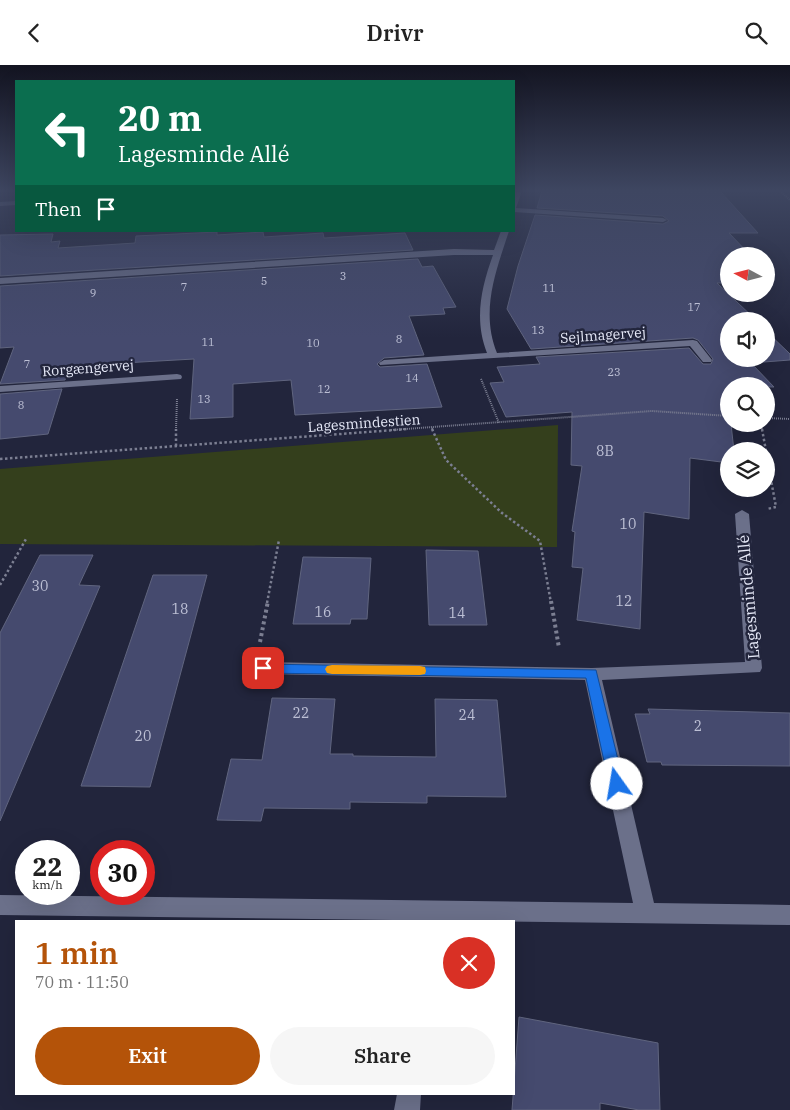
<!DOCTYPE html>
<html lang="en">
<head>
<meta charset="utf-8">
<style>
  :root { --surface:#fff; --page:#f6f6f6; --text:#222; --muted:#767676; --accent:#b45309 }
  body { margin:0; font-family:"IBM Plex Serif",serif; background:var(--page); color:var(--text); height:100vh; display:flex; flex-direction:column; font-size:19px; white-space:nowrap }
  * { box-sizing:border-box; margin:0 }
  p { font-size:16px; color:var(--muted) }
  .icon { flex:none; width:28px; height:28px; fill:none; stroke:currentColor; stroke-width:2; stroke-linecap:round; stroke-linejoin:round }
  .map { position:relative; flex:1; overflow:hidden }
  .details { position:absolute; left:15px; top:855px; width:500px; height:175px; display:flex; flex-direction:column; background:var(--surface); border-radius:0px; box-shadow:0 5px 20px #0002 }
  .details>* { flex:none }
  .hud { position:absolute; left:15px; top:15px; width:500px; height:152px; border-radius:0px; box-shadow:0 5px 20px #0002; background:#0b6e4f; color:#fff; overflow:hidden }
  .needle { width:32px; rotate:277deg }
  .fabs { position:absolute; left:720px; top:182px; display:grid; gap:10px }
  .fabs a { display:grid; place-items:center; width:55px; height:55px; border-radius:50%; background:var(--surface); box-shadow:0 5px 20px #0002; font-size:25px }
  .speed { position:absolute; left:15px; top:775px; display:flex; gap:10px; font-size:25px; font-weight:700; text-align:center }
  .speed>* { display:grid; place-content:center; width:65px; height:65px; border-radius:50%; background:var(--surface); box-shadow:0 5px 20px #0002; line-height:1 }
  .speed small { font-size:12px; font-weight:400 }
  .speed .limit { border:8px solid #d22; background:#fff; color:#111 }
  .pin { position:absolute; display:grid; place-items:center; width:42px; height:42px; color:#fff; margin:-21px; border-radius:10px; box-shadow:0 2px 8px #0006 }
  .me { position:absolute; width:55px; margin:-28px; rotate:347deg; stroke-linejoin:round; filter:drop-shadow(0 0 4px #0008) }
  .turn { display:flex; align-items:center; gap:18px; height:105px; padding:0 20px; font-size:22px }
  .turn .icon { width:65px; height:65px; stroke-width:2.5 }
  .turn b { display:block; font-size:35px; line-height:42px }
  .then { display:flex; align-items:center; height:48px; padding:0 20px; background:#0003; gap:10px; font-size:19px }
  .round { display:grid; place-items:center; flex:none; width:52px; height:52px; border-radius:26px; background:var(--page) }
  .summary { display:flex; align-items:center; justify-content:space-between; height:85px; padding:0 20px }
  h1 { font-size:30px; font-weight:600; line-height:38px; color:var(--accent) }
  .cta { display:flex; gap:10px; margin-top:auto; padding:10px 20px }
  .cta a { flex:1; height:58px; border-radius:30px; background:var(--accent); color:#fff; font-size:20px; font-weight:600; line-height:58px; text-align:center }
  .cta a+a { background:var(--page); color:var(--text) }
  header { display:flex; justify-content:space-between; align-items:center; height:65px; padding:0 20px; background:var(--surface); font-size:22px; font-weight:600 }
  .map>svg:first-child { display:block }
  .green { fill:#343f1c }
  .building { fill:#454a6e; stroke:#60657f }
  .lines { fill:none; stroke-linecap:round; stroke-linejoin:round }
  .path-far2 { stroke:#7c7f92; stroke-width:2; stroke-dasharray:1 1; stroke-linecap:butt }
  .path-far1 { stroke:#7c7f92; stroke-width:2.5; stroke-dasharray:2.5 2.5; stroke-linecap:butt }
  .path { stroke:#7c7f92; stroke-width:4; stroke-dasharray:3 3; stroke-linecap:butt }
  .street { fill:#6b708a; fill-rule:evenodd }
  .route { fill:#1a73e8; stroke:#114b97 }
  .slow { fill:#f59e0b }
  .labels { text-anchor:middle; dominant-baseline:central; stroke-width:5; stroke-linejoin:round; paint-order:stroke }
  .far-number-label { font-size:11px; fill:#bdc0d5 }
  .far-street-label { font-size:14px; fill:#e5e8f7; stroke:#22253c }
  .number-label { font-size:14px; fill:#bdc0d5 }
  .street-label { font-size:16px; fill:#e5e8f7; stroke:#22253c }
</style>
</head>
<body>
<header><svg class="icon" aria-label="back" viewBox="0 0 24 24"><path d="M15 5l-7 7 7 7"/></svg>Drivr<svg class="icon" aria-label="search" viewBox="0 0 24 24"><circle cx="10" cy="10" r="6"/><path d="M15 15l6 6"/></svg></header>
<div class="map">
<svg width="790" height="1045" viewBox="0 0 790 1045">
  <rect width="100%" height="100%" fill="#22253c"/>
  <!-- green -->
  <path class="green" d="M558 360 557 482 0 479V404Z"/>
  <!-- building -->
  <path class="building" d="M542 126H720L758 168H729L751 191H729V218H717L757 256H729V294H766V266L790 289V295L751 298 774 322 729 321 727 326 729 359H731L734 386H729V398L690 393 689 454 644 447 640 564 577 555 583 503 572 502 575 467 572 466 582 401 571 400 572 347 506 352 490 318 504 317 497 302 540 299 536 292 689 283 703 299H711L713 294 698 275 693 273 531 284 507 244 518 201 535 150 663 159 669 156 663 151 537 143Z
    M217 167V170L263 167 264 172 323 168 324 173 405 168 413 185 0 211V170L53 169 51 177 60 176 58 183 135 178 136 171Z
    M418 194 422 202 433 201 456 242 443 243 445 249 409 251 424 290 384 293 377 299 380 302 427 299 442 342 295 350 291 315 233 319V352L190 354 194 294 70 301 65 315 0 319 14 282 0 283V221Z
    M62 324 48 369 0 374V329Z
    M426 485 478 486 487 560H429Z
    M40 490H93L79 520 100 521 0 756V568Z
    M303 492 371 493 367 554H351L350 559H293Z
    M153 510H207L150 722 81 721Z
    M272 633 335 634 330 689H353V691L436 692 435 634 497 635 506 732 427 731V738L350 737V744L264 743 261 756 217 755 231 694 262 695Z
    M648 644 790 648V701L662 700 661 697H647L635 649H650Z
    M519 952 658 978 660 1045H639L600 1038V1045H512Z"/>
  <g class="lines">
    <!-- path-far2 -->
    <path class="path-far2" d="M780 126 790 135
      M481 314 499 358
      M766 353 790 354
      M761 359 762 365
      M432 363 433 365
      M176 365 177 334
      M391 365 652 346 729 351"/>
    <!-- path-far1 -->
    <path class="path-far1" d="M432 364 446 395 502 448 540 476 551 538
      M762 364 766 386
      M176 381V364
      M766 388 776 442 767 444
      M0 394 408 364
      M0 520 26 474
      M267 538 279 475"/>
    <!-- path -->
    <path class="path" d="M551 536 559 583
      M260 577 268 536"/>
    <!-- street -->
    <path class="street" d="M515 126H522L516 143 663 153 667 155 663 157 514 147Z
      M16 136V140L0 141V137Z
      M501 166H509C496 206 480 246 497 288L693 275 697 276 712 295 711 297H703L690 281 380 300 379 298 384 295 487 288C474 255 481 223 493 190H454L0 219V213L454 184 494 185Z
      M177 309 181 310 182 312 181 314 0 327V321Z
      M742 445 749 449 762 603 760 607 602 615 654 838 790 840V860L0 850V830L633 838 585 615 263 609 257 607 255 603 257 599 263 597 592 603 745 597 735 449Z
      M397 1029H421L420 1045H394Z"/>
  </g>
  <!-- sky -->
  <linearGradient id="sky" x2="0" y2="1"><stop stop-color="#131421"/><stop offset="0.46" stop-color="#3e4661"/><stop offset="1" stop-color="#3e4661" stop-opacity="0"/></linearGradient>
  <rect width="790" height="273" fill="url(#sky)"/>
  <!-- route -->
  <path class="route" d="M263 599 596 605 624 719 622 723 617 725 612 723 609 719 586 613 263 608 259 606 257 603 259 600Z"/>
  <!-- slow -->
  <path class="slow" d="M332 600 420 601 425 602 426 606 425 609 420 610 332 609 327 608 325 604 327 601Z"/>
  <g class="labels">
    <!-- far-number labels -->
    <g class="far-number-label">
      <text x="343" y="211">3</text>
      <text x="264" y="216">5</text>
      <text x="184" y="222">7</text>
      <text x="549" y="223">11</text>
      <text x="93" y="228">9</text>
      <text x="694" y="242">17</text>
      <text x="538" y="265">13</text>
      <text x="399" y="274">8</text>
      <text x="208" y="277">11</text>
      <text x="313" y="278">10</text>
      <text x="27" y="299">7</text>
      <text x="614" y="307">23</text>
      <text x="412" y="313">14</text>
      <text x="324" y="324">12</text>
      <text x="204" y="334">13</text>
      <text x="21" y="340">8</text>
    </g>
    <!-- far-street labels -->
    <g class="far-street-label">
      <text transform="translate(603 270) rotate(-4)">Sejlmagervej</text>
      <text transform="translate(88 303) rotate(-4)">Rorgængervej</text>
      <text transform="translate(364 358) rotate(-4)">Lagesmindestien</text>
    </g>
    <!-- number labels -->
    <g class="number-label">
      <text x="605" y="386">8B</text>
      <text x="628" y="459">10</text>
      <text x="40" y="521">30</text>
      <text x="624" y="536">12</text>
      <text x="180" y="544">18</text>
      <text x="323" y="547">16</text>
      <text x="457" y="548">14</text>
      <text x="301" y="648">22</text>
      <text x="467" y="650">24</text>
      <text x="698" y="661">2</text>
      <text x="143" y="671">20</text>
    </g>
    <!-- street labels -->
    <g class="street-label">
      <text transform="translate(748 532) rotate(-95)">Lagesminde Allé</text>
    </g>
  </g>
</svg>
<div class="fabs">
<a><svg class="needle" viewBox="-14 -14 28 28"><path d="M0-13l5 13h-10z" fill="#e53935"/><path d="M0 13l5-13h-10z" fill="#767676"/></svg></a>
<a><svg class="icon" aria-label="sound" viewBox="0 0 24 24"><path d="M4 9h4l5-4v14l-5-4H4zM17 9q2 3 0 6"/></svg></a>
<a><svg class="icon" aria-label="search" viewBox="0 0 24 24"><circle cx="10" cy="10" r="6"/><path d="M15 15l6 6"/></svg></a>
<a><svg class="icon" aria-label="layers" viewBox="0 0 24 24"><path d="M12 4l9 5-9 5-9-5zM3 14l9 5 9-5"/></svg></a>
</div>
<div class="speed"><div>22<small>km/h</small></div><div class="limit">30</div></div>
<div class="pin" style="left:263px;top:603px;background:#d93025"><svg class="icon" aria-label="arrive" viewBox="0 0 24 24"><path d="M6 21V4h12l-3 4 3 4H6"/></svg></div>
<svg class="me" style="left:617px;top:719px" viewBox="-20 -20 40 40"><circle r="19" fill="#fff"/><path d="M0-13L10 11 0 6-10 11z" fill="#1a73e8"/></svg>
<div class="hud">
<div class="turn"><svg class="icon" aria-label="left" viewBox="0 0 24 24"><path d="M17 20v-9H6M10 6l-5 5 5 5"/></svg><div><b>20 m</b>Lagesminde Allé</div></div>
<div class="then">Then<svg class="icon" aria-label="arrive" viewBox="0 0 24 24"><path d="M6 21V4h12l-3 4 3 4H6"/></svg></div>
</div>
<section class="details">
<div class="summary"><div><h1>1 min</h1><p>70 m · 11:50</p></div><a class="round" style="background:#d93025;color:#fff"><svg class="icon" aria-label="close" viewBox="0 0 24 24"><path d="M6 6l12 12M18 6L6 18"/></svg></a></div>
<div class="cta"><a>Exit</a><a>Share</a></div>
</section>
</div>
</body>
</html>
